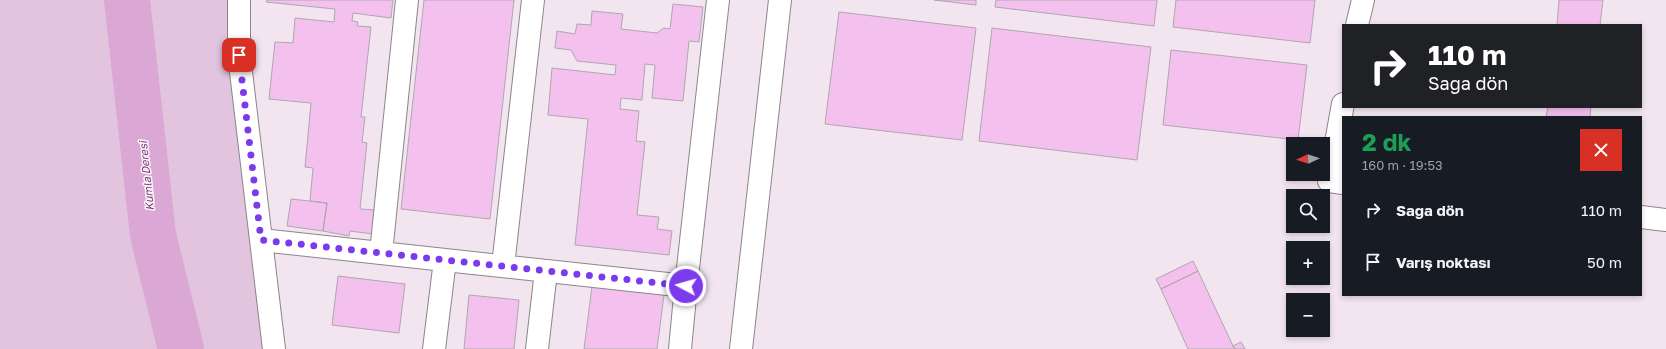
<!DOCTYPE html>
<html lang="tr">
<head>
<meta charset="utf-8">
<style>
  :root { --surface:#171b24; --page:#20242c; --text:#f1f3f6; --muted:#9ea1a6 }
  body { margin:0; font-family:"Golos Text",sans-serif; background:var(--page); color:var(--text); height:100vh; display:flex; flex-direction:column; font-size:15px; white-space:nowrap }
  * { box-sizing:border-box; margin:0 }
  p { font-size:13px; color:var(--muted) }
  .icon { flex:none; width:22px; height:22px; fill:none; stroke:currentColor; stroke-width:2; stroke-linecap:round; stroke-linejoin:round }
  .map { position:relative; flex:1; overflow:hidden }
  .sheet { position:absolute; left:1342px; top:116px; width:300px; height:180px; display:flex; flex-direction:column; background:var(--surface); border-radius:0px; box-shadow:0 2px 6px #0003 }
  .sheet>* { flex:none }
  .top-card { position:absolute; left:1342px; top:24px; width:300px; height:84px; border-radius:0px; box-shadow:0 2px 6px #0003; background:#202124; color:#fff; overflow:hidden }
  .needle { width:26px; rotate:266deg }
  .fabs { position:absolute; left:1286px; top:137px; display:grid; gap:8px }
  .fabs a { display:grid; place-items:center; width:44px; height:44px; border-radius:0px; background:var(--surface); box-shadow:0 2px 6px #0003; font-size:20px }
  .pin { position:absolute; display:grid; place-items:center; width:34px; height:34px; color:#fff; margin:-17px; border-radius:8px; box-shadow:0 2px 6px #0006 }
  .me { position:absolute; width:44px; margin:-22px; rotate:276deg; stroke-linejoin:round; filter:drop-shadow(0 0 3px #0008) }
  .turn { display:flex; align-items:center; gap:14px; height:84px; padding:0 20px; font-size:18px }
  .turn .icon { width:52px; height:52px; stroke-width:2.5 }
  .turn b { display:block; font-size:28px; line-height:34px }
  .round { display:grid; place-items:center; flex:none; width:42px; height:42px; border-radius:0px; background:var(--page) }
  .summary { display:flex; align-items:center; justify-content:space-between; height:68px; padding:0 20px }
  h1 { font-size:24px; font-weight:700; line-height:30px; color:#1e9e55 }
  ul { padding:0; list-style:none }
  li { display:flex; align-items:center; gap:12px; height:52px; padding:0 20px }
  li div { flex:1 }
  li b { display:block; font-size:15px }
  li em { font-style:normal }
  .map>svg:first-child { display:block }
  .built { fill:#f2e5f0; fill-rule:evenodd }
  .green { fill:#e3c4df }
  .lines { fill:none; stroke-linecap:round; stroke-linejoin:round }
  .river { stroke:#dba8d6; stroke-width:46 }
  .building { fill:#f4c1ef; stroke:#aea7ad }
  .minor-casing { stroke:#8c858b; stroke-width:24 }
  .minor { stroke:#fff; stroke-width:22 }
  .route { stroke:#7c3aed; stroke-width:7; stroke-dasharray:0 12.6 }
  .labels { text-anchor:middle; dominant-baseline:central; stroke-width:3; stroke-linejoin:round; paint-order:stroke }
  .water-label { font-size:11px; font-style:italic; fill:#763972; stroke:#fdf5fc }
</style>
</head>
<body>
<div class="map">
<svg width="1666" height="349" viewBox="0 0 1666 349">
  <rect width="100%" height="100%" fill="#fdf5fc"/>
  <!-- built -->
  <path class="built" d="M223 0H1666V349H264ZM1343 25H1641V107H1343ZM1343 117H1641V295H1343ZM1293 144H1323V174H1293ZM1293 196H1323V226H1293ZM1293 248H1323V278H1293ZM1293 300H1323V330H1293Z"/>
  <!-- green -->
  <path class="green" d="M0 0H127L149 198 130 0H231L264 349H0Z"/>
  <g class="lines">
    <!-- river -->
    <path class="river" d="M127 0 153 235 181 349"/>
  </g>
  <!-- building -->
  <path class="building" d="M267 0H393L391 18 353 13 352 21 358 22 357 26 371 27 361 117H365L362 142 367 143 360 209 375 210 373 234 350 231 349 236 323 231 327 203 310 201 313 168 305 167 311 103 269 99 275 42 293 43 295 18 334 22 335 9 266 2Z
    M424 0H514L490 219 401 209Z
    M934 0H976V5Z
    M996 0H1157L1154 26 995 7Z
    M1176 0H1315L1310 43 1173 27Z
    M1559 0H1603L1600 25H1557Z
    M673 4 703 7 699 42 689 41 683 101 652 98 655 65 645 64 642 100 621 98 620 109 639 111 636 141 645 142 637 215 659 217 657 229 672 231 669 255 575 245 588 119 548 115 552 68 615 75 616 65 577 61 571 50 555 48 557 31 575 34 577 24 591 25 592 11 623 14 621 29 657 33 664 28 670 29Z
    M839 12 976 28 962 140 825 124Z
    M992 28 1151 47 1137 160 979 141Z
    M1171 50 1307 65 1298 140 1163 125Z
    M1548 107H1591L1590 117H1546Z
    M291 199 327 203 323 231 287 226Z
    M1193 261 1198 271 1161 289 1156 279Z
    M1198 271 1233 346 1235 349H1188L1161 289Z
    M338 276 405 284 399 333 332 325Z
    M592 286 664 295 657 349H584Z
    M469 295 519 300 514 349H464Z
    M1241 342 1245 349H1235L1233 346Z"/>
  <g class="lines">
    <defs>
      <path id="minor" d="M239 0V55L274 349
        M1357 25 1363 0
        M1343 104 1329 181 1343 183
        M1641 217 1666 220
        M261 240 445 260
        M381 253 407 0
        M503 266 533 0
        M434 349 445 260 686 286 718 0
        M537 349 546 271
        M680 349 686 286
        M741 349 780 0"/>
    </defs>
    <!-- minor casing -->
    <use href="#minor" class="minor-casing"/>
    <!-- minor -->
    <use href="#minor" class="minor"/>
  </g>
  <g class="lines">
    <!-- route -->
    <path class="route" d="M239 55 261 240 686 286"/>
  </g>
  <g class="labels">
    <!-- water labels -->
    <g class="water-label">
      <text transform="translate(146 176) rotate(-96)">Kumla Deresi</text>
    </g>
  </g>
</svg>
<div class="fabs">
<a><svg class="needle" viewBox="-14 -14 28 28"><path d="M0-13l5 13h-10z" fill="#e53935"/><path d="M0 13l5-13h-10z" fill="#9ea1a6"/></svg></a>
<a><svg class="icon" aria-label="search" viewBox="0 0 24 24"><circle cx="10" cy="10" r="6"/><path d="M15 15l6 6"/></svg></a>
<a>+</a>
<a>−</a>
</div>
<div class="pin" style="left:239px;top:55px;background:#d93025"><svg class="icon" aria-label="arrive" viewBox="0 0 24 24"><path d="M6 21V4h12l-3 4 3 4H6"/></svg></div>
<svg class="me" style="left:686px;top:286px" viewBox="-20 -20 40 40"><circle r="17" fill="#7c3aed" stroke="#fff" stroke-width="3"/><path d="M0-11L8 9 0 5-8 9z" fill="#fff"/></svg>
<div class="top-card">
<div class="turn"><svg class="icon" aria-label="right" viewBox="0 0 24 24"><path d="M7 20v-9h11M14 6l5 5-5 5"/></svg><div><b>110 m</b>Sağa dön</div></div>
</div>
<section class="sheet">
<div class="summary"><div><h1>2 dk</h1><p>160 m · 19:53</p></div><a class="round" style="background:#d93025;color:#fff"><svg class="icon" aria-label="close" viewBox="0 0 24 24"><path d="M6 6l12 12M18 6L6 18"/></svg></a></div>
<ul>
<li><svg class="icon" aria-label="right" viewBox="0 0 24 24"><path d="M7 20v-9h11M14 6l5 5-5 5"/></svg><div><b>Sağa dön</b></div><em>110 m</em></li>
<li><svg class="icon" aria-label="arrive" viewBox="0 0 24 24"><path d="M6 21V4h12l-3 4 3 4H6"/></svg><div><b>Varış noktası</b></div><em>50 m</em></li>
</ul>
</section>
</div>
</body>
</html>
